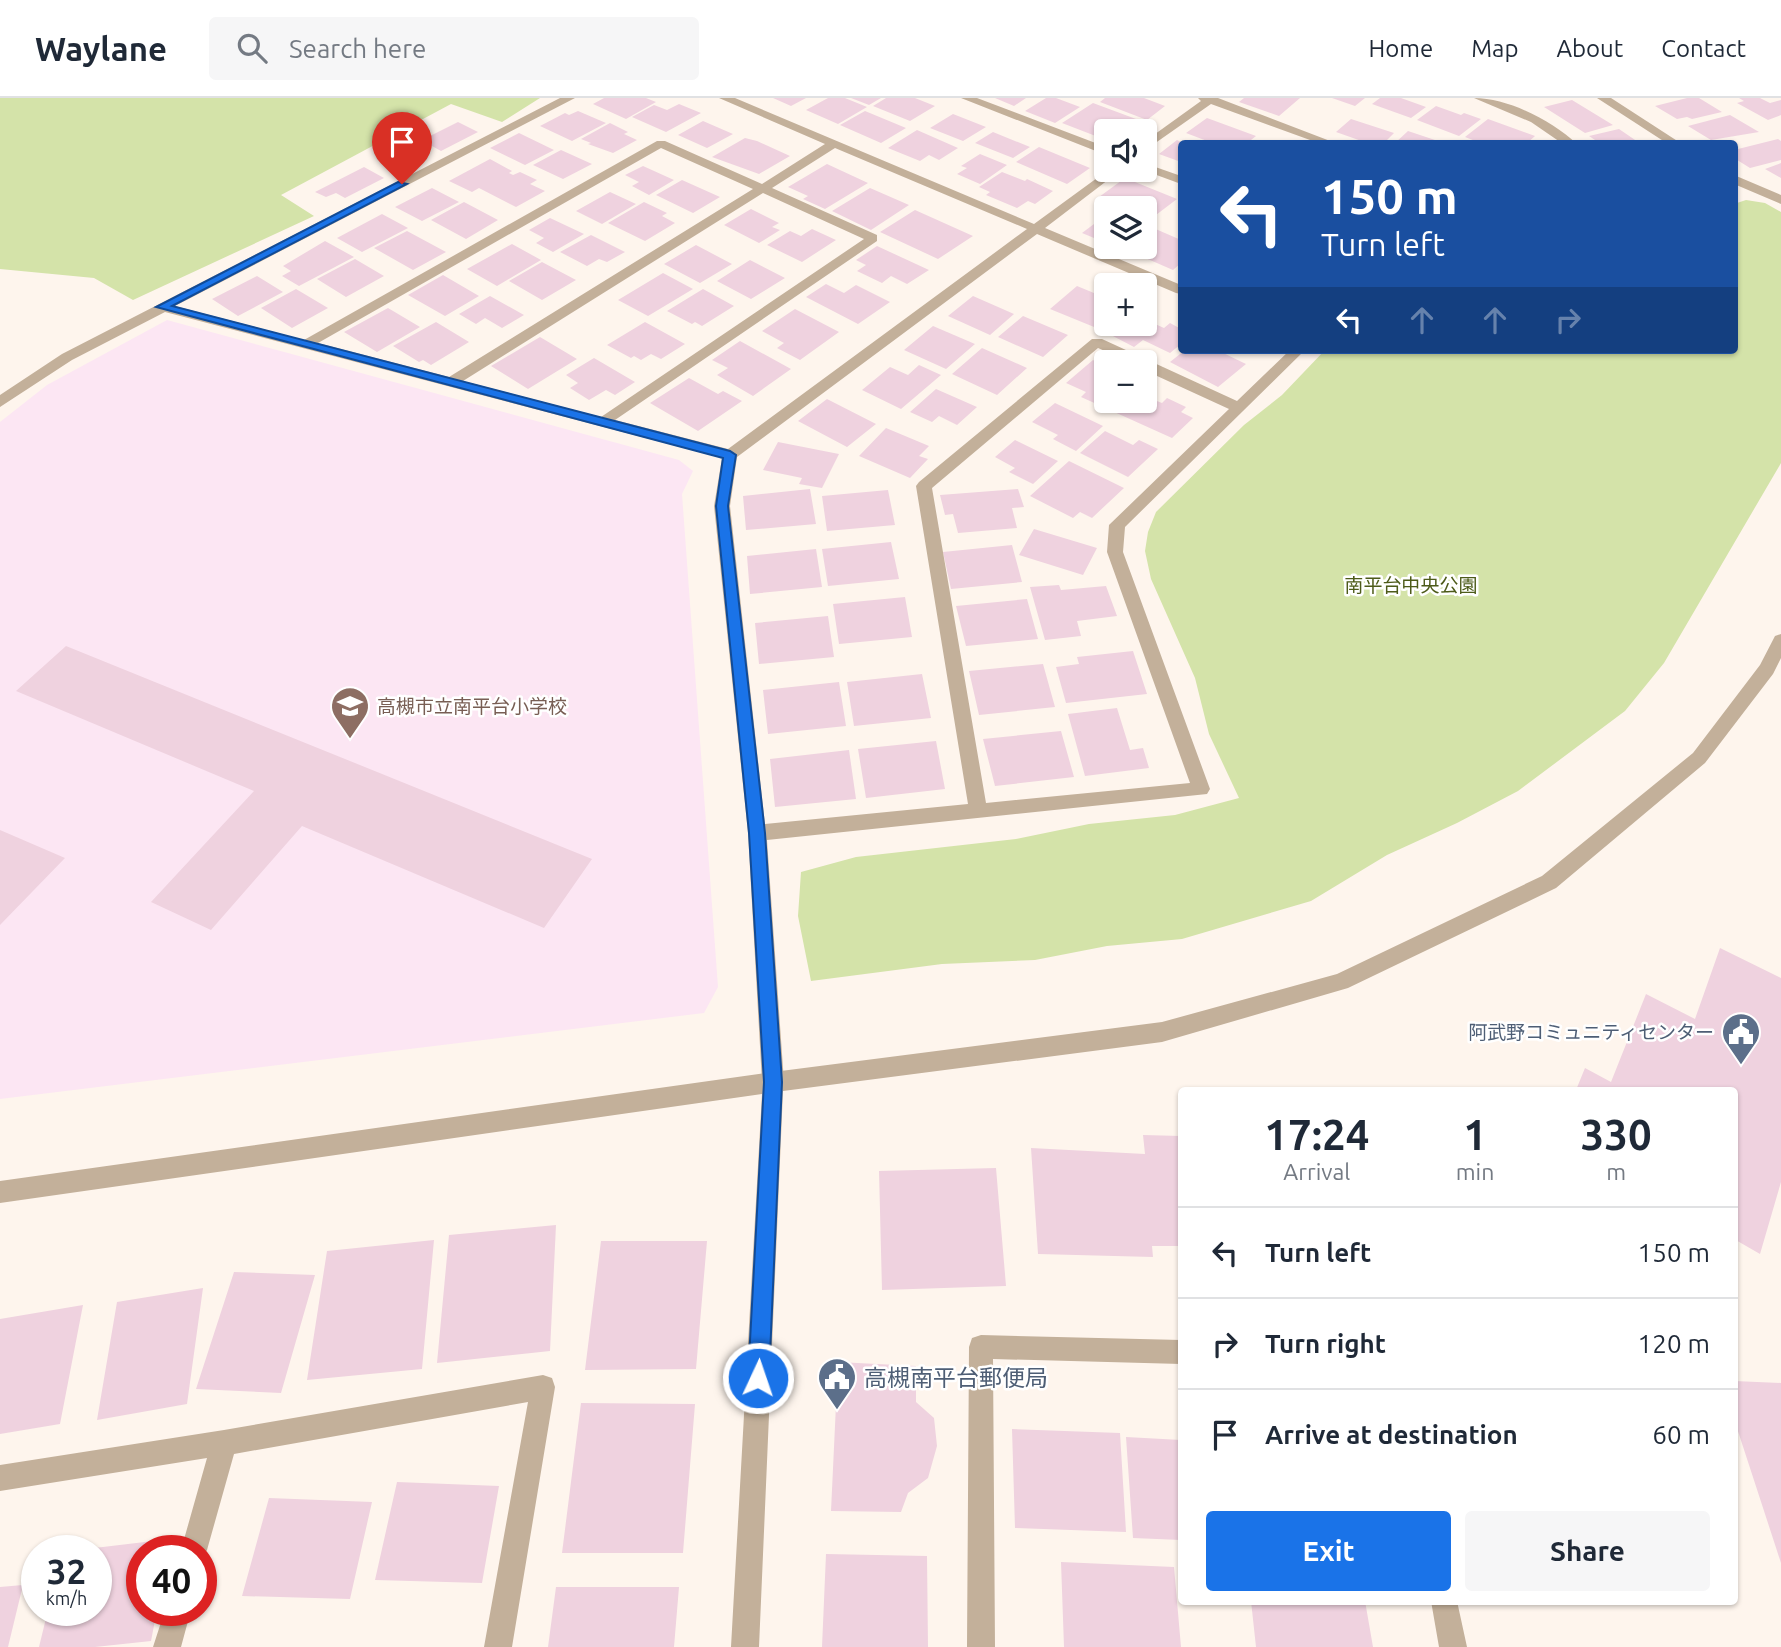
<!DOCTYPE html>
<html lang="en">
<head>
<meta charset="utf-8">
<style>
  :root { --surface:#fff; --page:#f6f6f7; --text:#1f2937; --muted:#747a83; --line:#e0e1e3; --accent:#1a73e8 }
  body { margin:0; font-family:Ubuntu,"Noto Sans JP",sans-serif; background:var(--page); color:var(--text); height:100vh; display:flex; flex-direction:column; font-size:26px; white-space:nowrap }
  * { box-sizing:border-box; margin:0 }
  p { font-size:23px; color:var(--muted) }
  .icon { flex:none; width:38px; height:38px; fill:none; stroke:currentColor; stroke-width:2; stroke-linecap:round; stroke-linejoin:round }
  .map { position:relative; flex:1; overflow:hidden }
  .side { position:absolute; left:1178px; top:989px; width:560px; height:518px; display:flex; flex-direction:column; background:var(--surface); border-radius:7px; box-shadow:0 2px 5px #0004 }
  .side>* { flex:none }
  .top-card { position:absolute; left:1178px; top:42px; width:560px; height:214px; border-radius:7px; box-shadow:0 2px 5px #0004; background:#1a4fa0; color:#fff; overflow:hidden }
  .buttons { position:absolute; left:1094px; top:21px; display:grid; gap:14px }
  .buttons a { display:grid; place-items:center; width:63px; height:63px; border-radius:7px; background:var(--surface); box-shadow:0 2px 5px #0004; font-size:35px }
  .speed { position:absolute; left:21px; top:1437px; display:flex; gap:14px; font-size:35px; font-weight:700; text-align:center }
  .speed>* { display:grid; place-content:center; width:91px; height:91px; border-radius:50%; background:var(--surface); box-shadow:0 2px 5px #0004; line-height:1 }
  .speed small { font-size:18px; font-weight:400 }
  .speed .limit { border:10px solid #d22; background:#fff; color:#111 }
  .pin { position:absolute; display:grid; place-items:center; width:60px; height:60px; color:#fff; margin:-72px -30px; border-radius:50% 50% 50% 0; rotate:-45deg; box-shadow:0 0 7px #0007 }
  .pin .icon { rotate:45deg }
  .me { position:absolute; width:77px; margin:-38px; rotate:3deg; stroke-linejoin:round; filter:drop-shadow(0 0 5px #0008) }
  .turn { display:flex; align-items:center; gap:24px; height:147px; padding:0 28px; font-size:32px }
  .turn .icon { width:91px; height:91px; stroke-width:2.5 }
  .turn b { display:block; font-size:49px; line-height:60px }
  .lanes { display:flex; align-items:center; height:66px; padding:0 28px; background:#0003; justify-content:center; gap:35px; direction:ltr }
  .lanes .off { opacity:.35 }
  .eta { display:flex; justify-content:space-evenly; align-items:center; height:119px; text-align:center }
  .eta b { font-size:42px; font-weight:700; line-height:49px }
  .button { display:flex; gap:14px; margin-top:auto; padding:14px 28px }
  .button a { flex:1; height:80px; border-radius:7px; background:var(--accent); color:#fff; font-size:28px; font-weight:700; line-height:80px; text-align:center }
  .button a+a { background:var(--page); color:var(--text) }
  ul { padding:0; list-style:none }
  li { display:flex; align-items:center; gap:21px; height:91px; padding:0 28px; border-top:2px solid var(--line) }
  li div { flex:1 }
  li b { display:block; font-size:26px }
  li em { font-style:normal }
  header { display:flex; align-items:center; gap:42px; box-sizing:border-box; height:98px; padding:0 35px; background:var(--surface); border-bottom:2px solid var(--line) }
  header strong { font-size:33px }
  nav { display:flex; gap:38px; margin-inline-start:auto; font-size:24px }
  .search { width:490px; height:63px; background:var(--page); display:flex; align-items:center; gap:18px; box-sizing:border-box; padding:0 24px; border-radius:7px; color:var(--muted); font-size:26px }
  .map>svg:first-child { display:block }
  .education { fill:#fce6f3 }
  .green { fill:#d4e3a9 }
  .building { fill:#efd2df }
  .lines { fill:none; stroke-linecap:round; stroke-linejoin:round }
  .minor { fill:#c3b09a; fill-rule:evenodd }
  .tertiary { fill:#c3b09a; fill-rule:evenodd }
  .route { fill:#1a73e8; stroke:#114b97; stroke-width:2 }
  .labels { text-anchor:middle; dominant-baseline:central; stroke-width:5; stroke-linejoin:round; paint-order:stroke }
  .park-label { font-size:19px; fill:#4d5b19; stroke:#fff }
  .education-label { font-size:19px; fill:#785e54; stroke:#fff; text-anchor:start }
  .service-label { font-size:19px; fill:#4e5e75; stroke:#fff; text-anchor:end }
  .near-service-label { font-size:23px; fill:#4e5e75; stroke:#fff; text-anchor:start }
</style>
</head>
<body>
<header>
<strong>Waylane</strong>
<div class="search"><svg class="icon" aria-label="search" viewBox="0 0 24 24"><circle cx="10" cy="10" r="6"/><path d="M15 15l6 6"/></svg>Search here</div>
<nav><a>Home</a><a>Map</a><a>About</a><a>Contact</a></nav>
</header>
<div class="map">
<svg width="1781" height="1549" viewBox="0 0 1781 1549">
  <rect width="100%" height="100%" fill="#fef5ed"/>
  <!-- education -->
  <path class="education" d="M167 222 679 362 693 373 682 396 718 889 704 915 0 1001V324L47 287Z"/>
  <!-- green -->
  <path class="green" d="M0 0H540L502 24 451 6 281 97 314 118 133 202 94 180 0 171Z
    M1746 102 1765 105 1781 114V365L1664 565 1625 613 1518 693 1457 725 1387 757 1311 803 1182 841 1107 848 1035 862 942 866 811 883 798 818 801 774 856 759 1016 741 1089 726 1175 717 1239 700 1209 636 1195 580 1151 481 1145 453 1148 434 1156 414 1244 327 1282 297 1325 252H1734V106Z"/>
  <!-- building -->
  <path class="building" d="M604 0H646L656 4 626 21 593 6Z
    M773 0H806L791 8Z
    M828 0H845L867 9 838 26 806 12Z
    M851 0H881L869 7Z
    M886 0H915L935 8 910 23 873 8Z
    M995 0H1026L1014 8Z
    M1046 0H1056L1080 9 1055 25 1025 13Z
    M1105 0H1144L1165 8 1147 22 1100 4Z
    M1244 0H1300L1279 18 1239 4Z
    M1332 0H1365L1355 8Z
    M1380 0H1401L1426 9 1411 20 1372 6Z
    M1687 0H1699L1722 14 1692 21 1687 19 1677 21 1655 8Z
    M1739 0H1760L1770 5 1781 2V17L1768 22 1737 5 1744 3Z
    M1572 2 1613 27 1585 35 1544 9Z
    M1093 5 1136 21 1118 33H1106V42L1062 25Z
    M679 6 701 15 666 34 632 19 654 7 667 12Z
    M1436 8 1461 17 1464 15 1481 21 1459 38 1417 22Z
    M578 13 606 25 572 43 540 28 565 15 569 17Z
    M865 13 906 30 881 45 840 27Z
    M953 16 986 29 963 43 930 30Z
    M1730 17 1759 34 1711 42 1688 28Z
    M1207 20 1256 38 1246 46H1215L1186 35Z
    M1351 21 1394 35 1383 46H1370L1336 34Z
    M1488 21 1535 38 1526 46H1483L1465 39Z
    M703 23 733 36 707 50 678 37Z
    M458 24 478 34 441 53 432 48 424 52 412 47Z
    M610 25 628 34 624 36 637 42 613 55 588 46 591 45 581 41Z
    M1619 31 1641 46H1601L1589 38Z
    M917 32 958 50 939 62 929 57 920 63 888 50Z
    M1408 33 1444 45V46H1394Z
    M993 34 1030 49 1013 60 975 45Z
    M519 35 554 52 525 67 490 50Z
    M745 40 757 43 790 58 759 76 712 59Z
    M1778 41 1781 43V62L1750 70 1734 60V52Z
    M1177 42 1181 44V64L1159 56Z
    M408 49 423 57 415 61 399 54Z
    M1039 49 1090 70 1067 86 1016 64Z
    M561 52 592 66 563 81 533 67Z
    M980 56 1007 67 980 86 957 76 967 70 961 68Z
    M490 61 512 73 509 75 513 77 520 74 537 82 530 86 545 93 516 109 479 90 472 94 449 83Z
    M1781 65V80L1765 71Z
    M827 66 868 85 825 111 803 101 808 98 788 89Z
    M643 68 674 82 649 97 632 88 639 84 625 77Z
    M364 69 384 80 345 100 336 95 326 99 315 94Z
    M1002 74 1025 83 1027 81 1053 93 1035 106 1028 103 1017 110 986 97 990 94 979 89Z
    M1125 80 1177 101 1152 120 1144 117V110H1127L1099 99Z
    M682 82 720 99 693 115 656 97Z
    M432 90 459 104 422 123 395 109Z
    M870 90 909 107 871 132 832 113Z
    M610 94 636 106 602 126 576 113Z
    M464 104 498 122 466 141 431 122Z
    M644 104 667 115 662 118 675 125 645 143 608 125Z
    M751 111 779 125 772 129 780 132 759 145 724 127Z
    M915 112 973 138 938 161 880 134Z
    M382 116 408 130 362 154 337 140Z
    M1106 117V145L1082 135Z
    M550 120 584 136 553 154 536 145 544 140 529 132Z
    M1151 129 1181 142V165L1173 172 1120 149H1144V134Z
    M812 131 836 142 802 164 767 147 790 133 801 138Z
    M407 133 446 154 413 172 374 150Z
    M591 137 625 154 607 164 599 161 587 168 560 154Z
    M325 143 354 159 299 188 282 178 291 173 283 168Z
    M512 146 541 162 497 188 467 171Z
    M696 147 732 166 700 185 664 166Z
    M877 148 929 172 907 186 891 178 882 185 857 173 866 167 856 162Z
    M355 161 384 178 346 199 317 181Z
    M750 162 785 180 751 201 717 183Z
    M542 164 576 182 542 202 509 183Z
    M663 175 693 191 648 218 618 202Z
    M443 177 479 198 445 218 408 197Z
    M257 178 283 194 238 218 212 201Z
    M826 186 844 195 856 187 890 204 858 226 806 199Z
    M1077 188 1106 200V224L1099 231 1050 211Z
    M296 191 328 210 292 230 261 210Z
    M703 191 734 208 702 228 695 224 692 226 667 213Z
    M490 198 524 217 502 230 485 220 476 226 459 216Z
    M973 198 1014 216 990 237 948 218Z
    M388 210 420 229 377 254 344 234Z
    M795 211 839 234 800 262 777 250 784 245 762 233Z
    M1023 218 1068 237 1043 259 998 239Z
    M1144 221 1164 230 1170 225 1181 231V246L1170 255 1143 242 1134 249 1111 237 1126 226H1144Z
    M436 224 469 244 431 267 423 262 419 264 393 248Z
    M645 224 685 246 661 261 651 256 641 262 634 258 631 260 607 247Z
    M933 228 975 246 946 271 904 252Z
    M540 239 577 261 528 291 491 268Z
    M740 243 791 271 753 298 717 277 728 270 712 262Z
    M982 250 1027 270 997 297 952 276Z
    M1185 252H1217L1246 266 1218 289 1170 264Z
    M594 260 635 284 615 297 606 292 589 302 570 290 578 285 566 277Z
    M1093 262 1106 269V303H1144V298L1162 305 1167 300 1186 309 1181 314 1193 320 1172 340 1081 299 1086 294 1066 285Z
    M919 267 941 277 901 311 862 292 890 269 908 277Z
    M689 280 718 296 723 293 742 303 698 333 650 305Z
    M936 291 977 309 957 327 939 318 932 324 910 314Z
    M827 301 876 326 847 349 798 323Z
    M1055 305 1103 328 1076 353 1053 341 1058 337 1032 324Z
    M886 330 929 348 919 358 928 361 910 380 859 358Z
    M1105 333 1133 347 1139 342 1158 351 1128 379 1080 355Z
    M1015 342 1058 363 1033 386 1009 374 1015 370 995 359Z
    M778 344 839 356 822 390 799 386 802 380 763 372Z
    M1069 363 1124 390 1092 420 1080 414 1073 420 1030 398Z
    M810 391 816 426 746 432 743 398Z
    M1018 391 1024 409 1012 410 1017 430 958 435 953 416 945 417 940 397Z
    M888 392 895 427 827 433 822 398Z
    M1034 431 1097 450 1083 477 1019 457Z
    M891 444 899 481 828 488 822 451Z
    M1012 447 1022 484 951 491 943 454Z
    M816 451 822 489 750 496 747 458Z
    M1059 487 1061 492 1106 488 1117 518 1077 523 1081 538 1045 542 1030 489Z
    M905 499 912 539 839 546 833 506Z
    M1027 501 1038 541 966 548 956 508Z
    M828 518 834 559 759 566 755 525Z
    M66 548 592 761 544 830 302 728 211 832 151 804 254 693 16 593Z
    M1133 553 1147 596 1066 605 1056 569 1079 566 1077 559Z
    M1043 566 1055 609 979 617 969 573Z
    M922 576 931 620 854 628 847 584Z
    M839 584 846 628 768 636 763 592Z
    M1117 610 1130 652 1143 650 1149 670 1085 678 1068 616Z
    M1061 633 1074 679 995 688 983 641Z
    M936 643 945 691 866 700 858 651Z
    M849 652 856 701 775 709 770 661Z
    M0 732 65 760 0 827Z
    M1720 850 1781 880V1084L1760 1156 1734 1141V992H1576L1585 970 1611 984 1646 896 1695 921Z
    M1143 1037 1181 1038V1148H1152L1153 1159 1038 1156 1031 1050 1145 1056Z
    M996 1070 1006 1188 882 1192 879 1073Z
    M556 1127 550 1253 437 1265 449 1137Z
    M434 1142 422 1271 307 1282 327 1153Z
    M601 1143H707L696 1271 585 1272Z
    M234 1174 315 1177 281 1295 196 1291Z
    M203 1190 187 1306 97 1322 117 1204Z
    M83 1207 60 1326 0 1336V1221Z
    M838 1264 916 1268V1304L934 1320 937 1348 928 1380 908 1395 901 1414 831 1413Z
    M1734 1283 1781 1285V1465L1734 1321Z
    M581 1305 695 1306 683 1455H562Z
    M1012 1331 1120 1335 1126 1434 1015 1430Z
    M1126 1339 1181 1342V1442L1133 1440Z
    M397 1384 499 1388 482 1485 375 1482Z
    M269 1400 372 1404 350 1501 242 1498Z
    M170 1441 168 1452H142V1512H157L151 1543 95 1549H39L48 1512H96V1452L86 1451Z
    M826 1456 927 1458 928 1549H822Z
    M1061 1464 1174 1469 1181 1549H1064Z
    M23 1487 8 1549H0V1489Z
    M556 1489H679L674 1549H548Z
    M1251 1503H1365L1373 1549H1256Z"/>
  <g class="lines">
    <!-- minor -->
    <path class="minor" d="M560 0H575L175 208 304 242 657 43H665L762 86 825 46 719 0H735L1034 126 1108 72H1121L1045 130 1181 187V196L1176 195 1037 136 737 359 730 408 765 726 968 706 916 388 919 384 1092 241H1102L1237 303 1290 252H1305L1125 429 1123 454 1210 691 1207 696 767 742 784 984 781 991 773 994 765 991 762 984 748 735 714 408 722 360 165 214 72 262 0 309V297L62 256ZM661 50 753 91 449 279 318 245ZM835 50 1027 131 728 351 615 322 877 143V137L772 90ZM763 95 864 141 601 319 463 283ZM1098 250 1130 264H1144V272L1229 311 1109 427 1107 454 1190 685 986 705 932 390Z
      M961 0H977L1106 49V57Z
      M1198 0H1218L1338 46H1321L1211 6 1144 53V44L1201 3Z
      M1474 0C1509 0 1552 23 1577 46H1563L1531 24Z
      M1597 0H1611L1682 46H1668Z
      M1144 65 1181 78V86L1143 72Z
      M1734 77 1781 97V106L1734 86Z
      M981 1237 1181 1242V1266L993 1261 995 1549H967L969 1249 972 1240Z
      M543 1277 552 1280 555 1289 512 1549H484L528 1304 234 1356 207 1452 201 1462V1452H181L207 1360 0 1393V1367L224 1332Z
      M1431 1503H1457L1467 1549H1439Z
      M165 1512H191L181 1549H153Z"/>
    <!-- tertiary -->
    <path class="tertiary" d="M1781 536V560L1773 576 1705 665 1556 790 1348 890 1162 944 783 993 759 1549H731L762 996 0 1105V1083L773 974 1162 924 1337 876 1542 778 1693 655 1760 567 1775 538Z"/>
  </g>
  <!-- route -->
  <path class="route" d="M398 84 407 86 172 208 730 353 736 357 728 408 765 735 782 984 769 1280 766 1287 758 1290 751 1287 748 1280 764 984 749 735 716 408 723 360 156 209Z"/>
  <!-- icons -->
  <defs>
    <symbol id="school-pin" viewBox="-11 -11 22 30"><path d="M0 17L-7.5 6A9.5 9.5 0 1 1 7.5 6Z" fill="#8d6e63" stroke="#fff"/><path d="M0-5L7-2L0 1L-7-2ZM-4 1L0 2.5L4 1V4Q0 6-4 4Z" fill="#fff"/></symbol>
    <symbol id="civic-pin" viewBox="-11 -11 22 30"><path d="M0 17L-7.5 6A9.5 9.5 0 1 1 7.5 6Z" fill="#5c6f8a" stroke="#fff"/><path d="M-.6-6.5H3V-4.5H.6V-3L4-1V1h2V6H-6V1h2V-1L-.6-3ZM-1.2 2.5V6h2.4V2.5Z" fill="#fff"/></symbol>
  </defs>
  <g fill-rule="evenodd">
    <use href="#school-pin" x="328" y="586" width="44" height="60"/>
    <use href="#civic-pin" x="1719" y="912" width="44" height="60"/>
    <use href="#civic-pin" x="815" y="1257" width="44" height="60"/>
  </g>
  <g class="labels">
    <!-- park labels -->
    <g class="park-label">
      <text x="1411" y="487">南平台中央公園</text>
    </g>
    <!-- education labels -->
    <g class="education-label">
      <text x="377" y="608">高槻市立南平台小学校</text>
    </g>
    <!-- service labels -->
    <g class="service-label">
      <text x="1714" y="934">阿武野コミュニティセンター</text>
    </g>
    <!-- near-service labels -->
    <g class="near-service-label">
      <text x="864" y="1279">高槻南平台郵便局</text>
    </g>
  </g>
</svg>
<div class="buttons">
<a><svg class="icon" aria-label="sound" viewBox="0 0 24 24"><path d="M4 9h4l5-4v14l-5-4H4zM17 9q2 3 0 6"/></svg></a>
<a><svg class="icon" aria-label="layers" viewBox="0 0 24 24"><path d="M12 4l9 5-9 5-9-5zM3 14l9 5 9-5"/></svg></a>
<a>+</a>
<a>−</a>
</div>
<div class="speed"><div>32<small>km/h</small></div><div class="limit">40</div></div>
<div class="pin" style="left:402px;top:86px;background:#d93025"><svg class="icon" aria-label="arrive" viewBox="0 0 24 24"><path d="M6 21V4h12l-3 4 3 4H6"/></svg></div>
<svg class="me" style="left:758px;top:1280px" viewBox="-20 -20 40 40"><circle r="17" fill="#1a73e8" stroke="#fff" stroke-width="3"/><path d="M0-11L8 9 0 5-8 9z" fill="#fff"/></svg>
<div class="top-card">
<div class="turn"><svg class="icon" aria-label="left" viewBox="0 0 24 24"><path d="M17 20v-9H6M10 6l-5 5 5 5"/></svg><div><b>150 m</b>Turn left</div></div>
<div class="lanes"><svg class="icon" aria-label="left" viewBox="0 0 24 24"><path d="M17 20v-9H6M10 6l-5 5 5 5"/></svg><svg class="icon off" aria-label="ahead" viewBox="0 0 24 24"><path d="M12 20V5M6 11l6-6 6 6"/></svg><svg class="icon off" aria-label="ahead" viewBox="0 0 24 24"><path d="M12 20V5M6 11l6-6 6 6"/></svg><svg class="icon off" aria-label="right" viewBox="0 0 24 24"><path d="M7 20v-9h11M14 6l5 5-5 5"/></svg></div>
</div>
<section class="side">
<div class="eta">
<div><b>17:24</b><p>Arrival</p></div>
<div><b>1</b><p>min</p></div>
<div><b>330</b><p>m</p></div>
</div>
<ul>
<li><svg class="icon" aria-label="left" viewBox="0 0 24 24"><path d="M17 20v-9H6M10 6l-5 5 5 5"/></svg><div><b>Turn left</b></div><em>150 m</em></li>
<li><svg class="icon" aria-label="right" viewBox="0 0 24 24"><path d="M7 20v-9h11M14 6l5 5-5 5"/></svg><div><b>Turn right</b></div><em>120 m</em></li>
<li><svg class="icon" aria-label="arrive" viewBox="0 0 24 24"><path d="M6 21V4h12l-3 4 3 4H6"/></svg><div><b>Arrive at destination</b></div><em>60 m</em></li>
</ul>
<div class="button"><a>Exit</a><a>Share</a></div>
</section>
</div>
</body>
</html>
